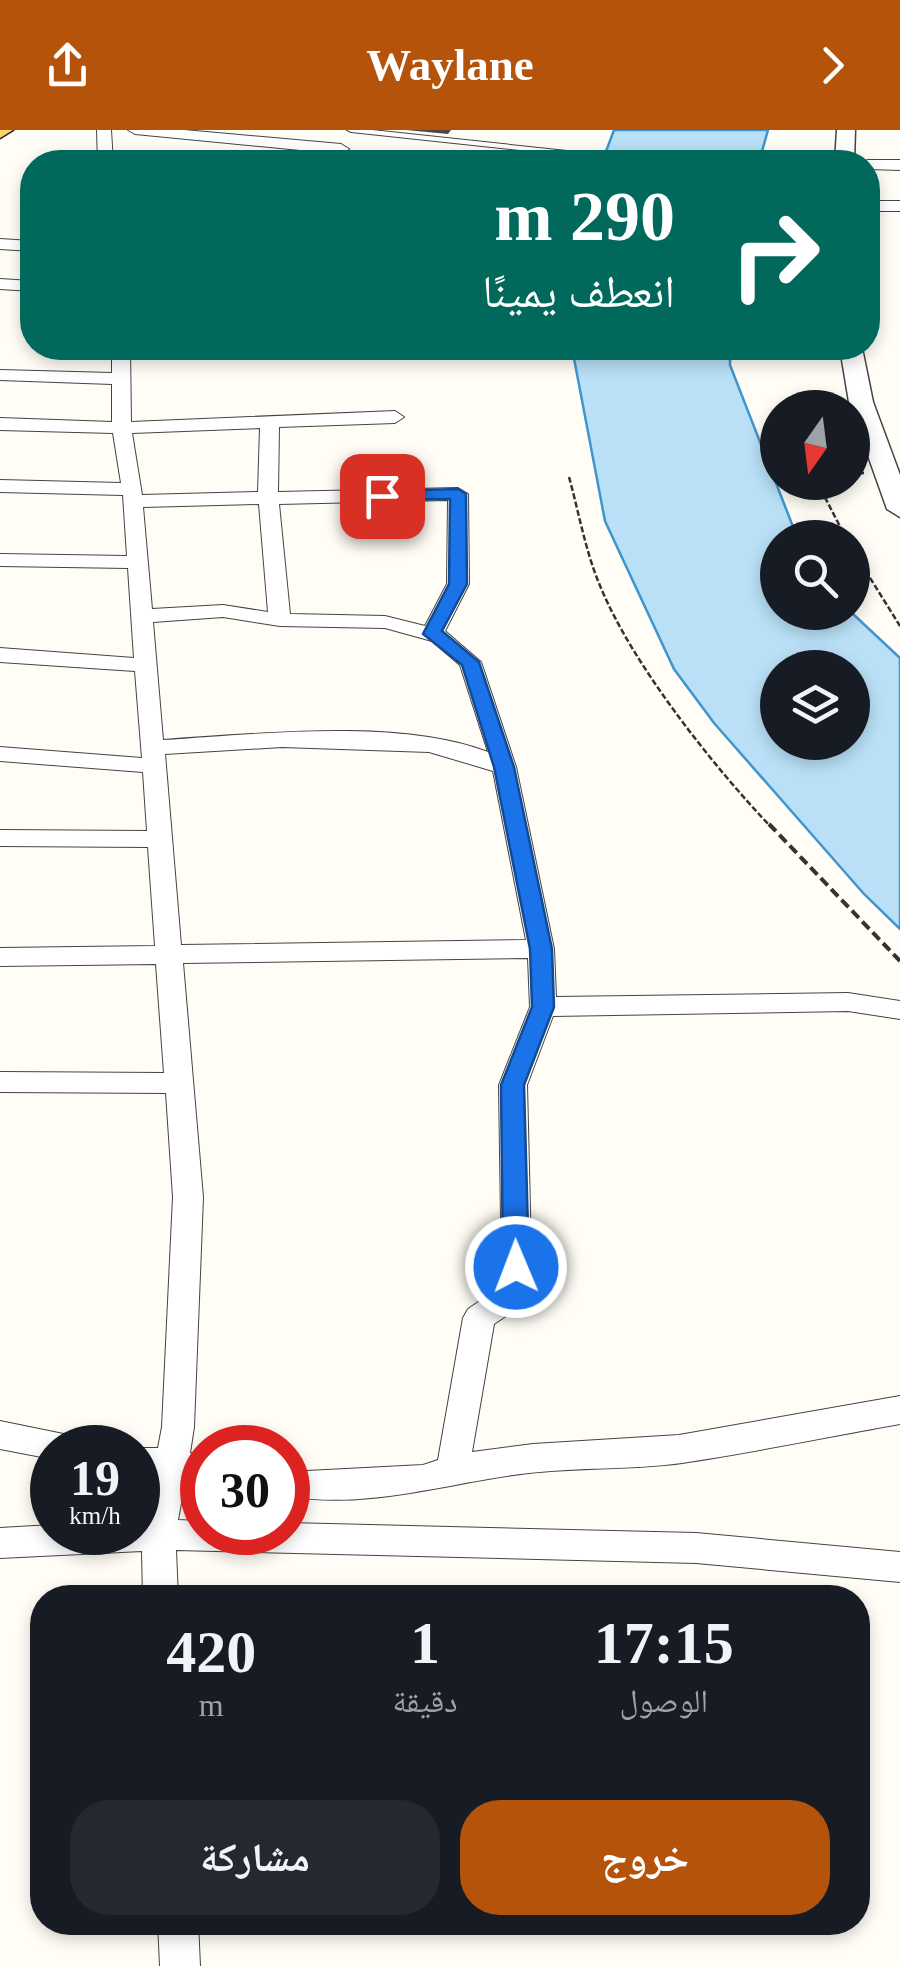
<!DOCTYPE html>
<html lang="ar">
<head>
<meta charset="utf-8">
<style>
  :root { --surface:#171b24; --page:#242831; --text:#f1f3f6; --muted:#9ea1a6; --accent:#b45309 }
  body { margin:0; font-family:"Times New Roman","Noto Naskh Arabic",serif; background:var(--page); color:var(--text); direction:rtl; height:100vh; display:flex; flex-direction:column; font-size:38px; white-space:nowrap }
  * { box-sizing:border-box; margin:0 }
  p { font-size:32px; color:var(--muted) }
  .icon { flex:none; width:55px; height:55px; fill:none; stroke:currentColor; stroke-width:2; stroke-linecap:round; stroke-linejoin:round }
  .map { position:relative; flex:1; overflow:hidden; direction:ltr }
  .sheet { position:absolute; left:30px; top:1455px; width:840px; height:350px; display:flex; flex-direction:column; background:var(--surface); border-radius:40px; box-shadow:0 5px 15px #0003; direction:rtl }
  .sheet>* { flex:none }
  .banner { position:absolute; left:20px; top:20px; width:860px; height:210px; border-radius:40px; box-shadow:0 5px 15px #0003; direction:rtl; background:#00695c; color:#fff; overflow:hidden }
  .needle { width:65px; rotate:194deg }
  .fabs { position:absolute; left:760px; top:260px; display:grid; gap:20px }
  .fabs a { display:grid; place-items:center; width:110px; height:110px; border-radius:50%; background:var(--surface); box-shadow:0 5px 15px #0003; font-size:50px }
  .speed { position:absolute; left:30px; top:1295px; display:flex; gap:20px; font-size:50px; font-weight:700; text-align:center }
  .speed>* { display:grid; place-content:center; width:130px; height:130px; border-radius:50%; background:var(--surface); box-shadow:0 5px 15px #0003; line-height:1 }
  .speed small { font-size:25px; font-weight:400 }
  .speed .limit { border:15px solid #d22; background:#fff; color:#111 }
  .pin { position:absolute; display:grid; place-items:center; width:85px; height:85px; color:#fff; margin:-42px; border-radius:20px; box-shadow:0 5px 15px #0006 }
  .me { position:absolute; width:110px; margin:-55px; rotate:359deg; stroke-linejoin:round; filter:drop-shadow(0 0 8px #0008) }
  .turn { display:flex; align-items:center; gap:35px; height:210px; padding:0 40px; font-size:45px }
  .turn .icon { width:130px; height:130px; stroke-width:2.5 }
  .turn b { display:block; font-size:70px; line-height:85px }
  .eta { display:flex; justify-content:space-evenly; align-items:center; height:170px; text-align:center }
  .eta b { font-size:60px; font-weight:700; line-height:70px }
  .action { display:flex; gap:20px; margin-top:auto; padding:20px 40px }
  .action a { flex:1; height:115px; border-radius:40px; background:var(--accent); color:#fff; font-size:40px; font-weight:700; line-height:115px; text-align:center }
  .action a+a { background:var(--page); color:var(--text) }
  header { display:flex; justify-content:space-between; align-items:center; height:130px; padding:0 40px; background:var(--accent); color:#fff; font-size:45px; font-weight:700 }
  .map>svg:first-child { display:block }
  .water { fill:#b9e0f7; stroke:#3f96cf; stroke-width:2.5; fill-rule:evenodd }
  .lines { fill:none; stroke-linecap:round; stroke-linejoin:round }
  .service-casing { stroke:#444; stroke-width:2 }
  .minor-casing { stroke:#444; stroke-width:2 }
  .tertiary-casing { stroke:#444; stroke-width:3 }
  .primary-casing { stroke:#222; stroke-width:3 }
  .path-far1 { stroke:#333; stroke-width:2.5; stroke-dasharray:6 2.5; stroke-linecap:butt }
  .path { stroke:#333; stroke-width:4; stroke-dasharray:10 5; stroke-linecap:butt }
  .service { fill:#fff; fill-rule:evenodd }
  .minor { fill:#fff; fill-rule:evenodd }
  .tertiary { fill:#fff; fill-rule:evenodd }
  .primary { fill:#f9d66b; fill-rule:evenodd }
  .wall { fill:#4d4742 }
  .route { fill:#1a73e8; stroke:#114b97; stroke-width:2.5 }
</style>
</head>
<body>
<header><svg class="icon" aria-label="forward" viewBox="0 0 24 24"><path d="M9 5l7 7-7 7"/></svg>Waylane<svg class="icon" aria-label="share" viewBox="0 0 24 24"><path d="M12 15V3M7 8l5-5 5 5M5 13v7h14v-7"/></svg></header>
<div class="map">
<svg width="900" height="1836" viewBox="0 0 900 1836">
  <rect width="100%" height="100%" fill="#fffdf5"/>
  <!-- water -->
  <path class="water" d="M614 0H768L759 32H602Z
    M572 218H730V235L797 407 778 408V482L852 483 900 528V799L864 764 714 593 674 539 605 391ZM778 538H852V612H778Z"/>
  <g class="lines">
    <defs>
      <path id="service" d="M347 0H372L567 21 571 23 567 25 351 2Z"/>
      <path id="minor" d="M97 0H111L113 32H98Z
        M128 0H184L341 14 349 19 341 24 135 4Z
        M868 30H900V40L868 39V32H862Z
        M868 71H900V81H868Z
        M0 109 32 111V121L0 119Z
        M0 149 32 151V161L0 159Z
        M112 218H130L131 292 395 281 404 287 395 293 279 297 278 362 458 358 468 364 469 454 445 501 481 532 516 637 554 819 556 867 848 863 900 871V889L848 881 553 886 527 955 532 1162 528 1171 494 1194 472 1322 533 1314 679 1305 900 1266V1294C827 1307 755 1322 682 1333 631 1340 580 1337 529 1343 450 1352 368 1380 288 1366V1338L307 1341 423 1335 438 1330 463 1188 468 1179 502 1156 499 955 530 877 528 828 183 833 203 1067 194 1297 190 1323 202 1325V1353L185 1351 178 1390 202 1391V1402H288V1393L696 1403 900 1422V1452L696 1433 176 1420 178 1468H143L142 1421 0 1428V1398L52 1395V1402H138L152 1345 138 1343V1318H131H158L162 1297 173 1067 166 963 0 962V942L164 943 156 834 0 836V818L155 816 148 717 0 716V700L147 701 143 642 0 631V617L142 628 135 541 0 532V518L134 528 128 438 0 436V424L127 426 123 365 0 362V350L121 353 113 303 0 300V288L112 292V254L0 250V240L112 243ZM260 298 258 362 142 365 132 303ZM448 370 447 454 425 496 385 486 290 484 279 374ZM259 374 268 482 223 475 152 479 143 377ZM223 487 280 496 385 498 432 511 460 535 488 622C399 588 258 604 163 610L153 492ZM282 617 429 622 493 641 526 810 181 815 165 624Z
        M0 1291 83 1308 87 1318H52V1329L0 1319Z
        M158 1792H198L200 1836H160Z"/>
      <path id="tertiary" d="M837 0H855L854 32H835Z
        M840 218H862L873 272 900 345V387L887 379 849 272Z"/>
      <path id="primary" d="M0 0H13L0 8Z"/>
    </defs>
    <!-- service casing -->
    <use href="#service" class="service-casing"/>
    <!-- minor casing -->
    <use href="#minor" class="minor-casing"/>
    <!-- tertiary casing -->
    <use href="#tertiary" class="tertiary-casing"/>
    <!-- primary casing -->
    <use href="#primary" class="primary-casing"/>
    <!-- path-far1 -->
    <path class="path-far1" d="M852 344 864 343
      M569 347C579 383 586 424 601 458 633 535 713 636 771 697
      M817 352 846 408
      M852 419 900 496"/>
    <!-- path -->
    <path class="path" d="M769 694 900 831"/>
    <!-- service -->
    <use href="#service" class="service"/>
    <!-- minor -->
    <use href="#minor" class="minor"/>
    <!-- tertiary -->
    <use href="#tertiary" class="tertiary"/>
    <!-- primary -->
    <use href="#primary" class="primary"/>
  </g>
  <!-- wall -->
  <path class="wall" d="M406 0H451L448 4Z"/>
  <!-- route -->
  <path class="route" d="M458 359 466 364 467 454 442 501 479 532 514 637 552 819 554 877 524 955 529 1137 525 1144H507L503 1137 501 955 532 877 530 819 494 637 462 535 423 504 449 454 450 369 382 370 374 366 382 361Z"/>
</svg>
<div class="fabs">
<a><svg class="needle" viewBox="-14 -14 28 28"><path d="M0-13l5 13h-10z" fill="#e53935"/><path d="M0 13l5-13h-10z" fill="#9ea1a6"/></svg></a>
<a><svg class="icon" aria-label="search" viewBox="0 0 24 24"><circle cx="10" cy="10" r="6"/><path d="M15 15l6 6"/></svg></a>
<a><svg class="icon" aria-label="layers" viewBox="0 0 24 24"><path d="M12 4l9 5-9 5-9-5zM3 14l9 5 9-5"/></svg></a>
</div>
<div class="speed"><div>19<small>km/h</small></div><div class="limit">30</div></div>
<div class="pin" style="left:382px;top:366px;background:#d93025"><svg class="icon" aria-label="arrive" viewBox="0 0 24 24"><path d="M6 21V4h12l-3 4 3 4H6"/></svg></div>
<svg class="me" style="left:516px;top:1137px" viewBox="-20 -20 40 40"><circle r="17" fill="#1a73e8" stroke="#fff" stroke-width="3"/><path d="M0-11L8 9 0 5-8 9z" fill="#fff"/></svg>
<div class="banner">
<div class="turn"><svg class="icon" aria-label="right" viewBox="0 0 24 24"><path d="M7 20v-9h11M14 6l5 5-5 5"/></svg><div><b>290 m</b>انعطف يمينًا</div></div>
</div>
<section class="sheet">
<div class="eta">
<div><b>17:15</b><p>الوصول</p></div>
<div><b>1</b><p>دقيقة</p></div>
<div><b>420</b><p>m</p></div>
</div>
<div class="action"><a>خروج</a><a>مشاركة</a></div>
</section>
</div>
</body>
</html>
